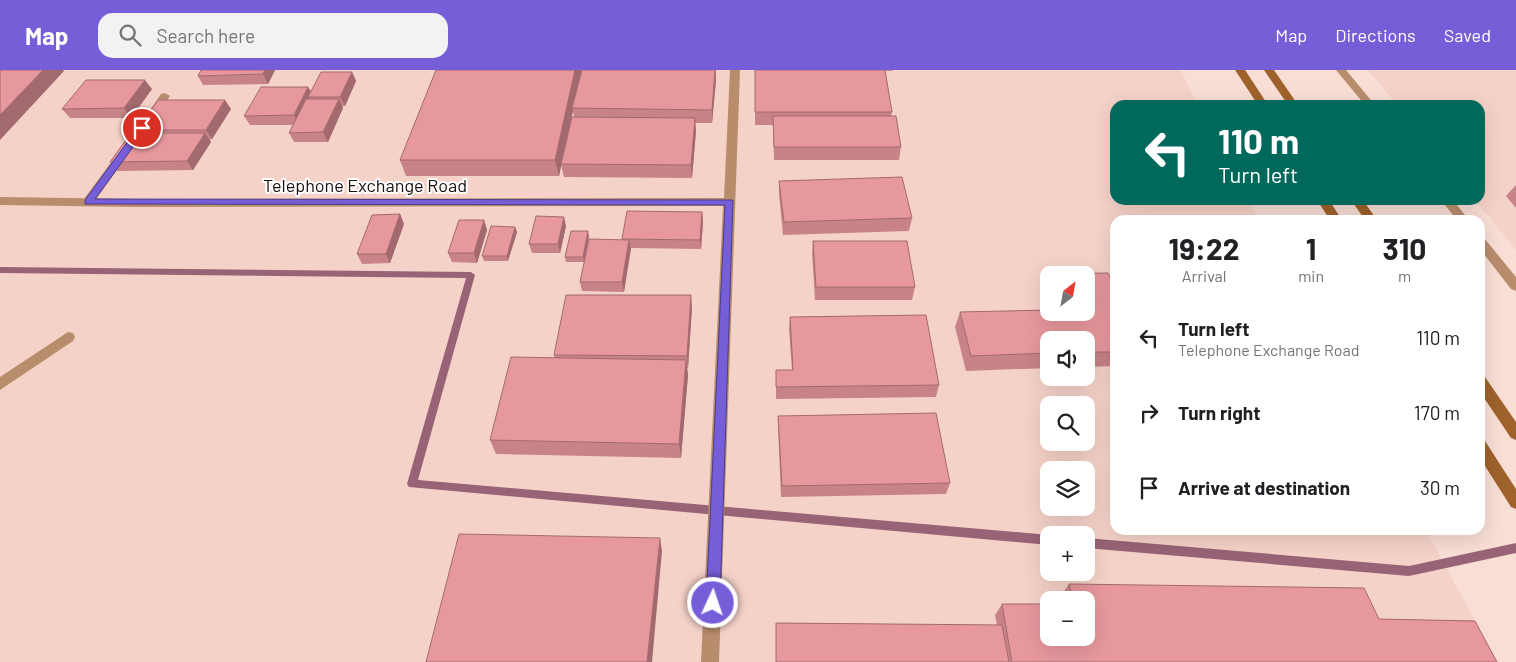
<!DOCTYPE html>
<html lang="en">
<head>
<meta charset="utf-8">
<style>
  :root { --surface:#fff; --page:#f2f2f2; --text:#202124; --muted:#757577; --accent:#755ed8 }
  body { margin:0; font-family:Barlow,sans-serif; background:var(--page); color:var(--text); height:100vh; display:flex; flex-direction:column; font-size:19px; white-space:nowrap }
  * { box-sizing:border-box; margin:0 }
  p { font-size:16px; color:var(--muted) }
  .icon { flex:none; width:28px; height:28px; fill:none; stroke:currentColor; stroke-width:2; stroke-linecap:round; stroke-linejoin:round }
  .map { position:relative; flex:1; overflow:hidden }
  .details { position:absolute; left:1110px; top:145px; width:375px; height:320px; display:flex; flex-direction:column; background:var(--surface); border-radius:15px; box-shadow:0 5px 20px #0002 }
  .details>* { flex:none }
  .banner { position:absolute; left:1110px; top:30px; width:375px; height:105px; border-radius:15px; box-shadow:0 5px 20px #0002; background:#00695c; color:#fff; overflow:hidden }
  .needle { width:32px; rotate:31deg }
  .controls { position:absolute; left:1040px; top:196px; display:grid; gap:10px }
  .controls a { display:grid; place-items:center; width:55px; height:55px; border-radius:10px; background:var(--surface); box-shadow:0 5px 20px #0002; font-size:25px }
  .pin { position:absolute; display:grid; place-items:center; width:42px; height:42px; color:#fff; margin:-21px; border:2px solid #fff; border-radius:50%; box-shadow:0 1px 5px #0007 }
  .me { position:absolute; width:55px; margin:-28px; rotate:3deg; stroke-linejoin:round; filter:drop-shadow(0 0 4px #0008) }
  .turn { display:flex; align-items:center; gap:18px; height:105px; padding:0 25px; font-size:22px }
  .turn .icon { width:65px; height:65px; stroke-width:2.5 }
  .turn b { display:block; font-size:35px; line-height:42px }
  .eta { display:flex; justify-content:space-evenly; align-items:center; height:85px; text-align:center }
  .eta b { font-size:30px; font-weight:700; line-height:35px }
  ul { padding:0; list-style:none }
  li { display:flex; align-items:center; gap:15px; height:75px; padding:0 25px }
  li div { flex:1 }
  li b { display:block; font-size:19px }
  li em { font-style:normal }
  header { display:flex; align-items:center; gap:30px; box-sizing:border-box; height:70px; padding:0 25px; background:var(--accent); color:#fff }
  header strong { font-size:24px }
  nav { display:flex; gap:28px; margin-inline-start:auto; font-size:18px }
  .search { width:350px; height:45px; background:var(--page); display:flex; align-items:center; gap:12px; box-sizing:border-box; padding:0 18px; border-radius:15px; color:var(--muted); font-size:19px }
  .map>svg:first-child { display:block }
  .built { fill:#f5d2c8; fill-rule:evenodd }
  .lines { fill:none; stroke-linecap:round; stroke-linejoin:round }
  .stream { fill:#986376; fill-rule:evenodd }
  .service { fill:#b88d6c; fill-rule:evenodd }
  .minor { fill:#b88d6c; fill-rule:evenodd }
  .secondary { fill:#9f622b; fill-rule:evenodd }
  .wall { fill:#c78387; fill-rule:evenodd }
  .shaded-wall { fill:#a26a6e }
  .building { fill:#e7989d; stroke:#a26a6e }
  .route { fill:#755ed8; stroke:#4c3d8c }
  .labels { text-anchor:middle; dominant-baseline:central; stroke-width:4; stroke-linejoin:round; paint-order:stroke }
  .street-label { font-size:18px; fill:#170f0c; stroke:#fff }
</style>
</head>
<body>
<header>
<strong>Map</strong>
<div class="search"><svg class="icon" aria-label="search" viewBox="0 0 24 24"><circle cx="10" cy="10" r="6"/><path d="M15 15l6 6"/></svg>Search here</div>
<nav><a>Map</a><a>Directions</a><a>Saved</a></nav>
</header>
<div class="map">
<svg width="1516" height="592" viewBox="0 0 1516 592">
  <rect width="100%" height="100%" fill="#f8ded5"/>
  <!-- built -->
  <path class="built" d="M0 0H1180L1198 35H1115V130H1249L1260 150H1115V460H1426L1497 592H0ZM1049 205H1086V242H1049ZM1049 270H1086V308H1049ZM1049 335H1086V372H1049ZM1049 400H1086V438H1049ZM1049 465H1086V502H1049ZM1049 530H1086V568H1049Z
    M1368 0H1516V180L1475 130H1480V35H1397Z"/>
  <g class="lines">
    <!-- stream -->
    <path class="stream" d="M0 197 471 202 475 205 418 410 1049 465V475L409 417 407 414 466 208 0 203Z
      M1086 468 1409 496 1516 473V483L1409 506 1086 478Z"/>
    <!-- service -->
    <path class="service" d="M165 23 170 26 156 47H148L147 45 148 43 161 24Z
      M124 79 130 82 92 135H84L82 132 84 129 120 80Z"/>
    <!-- minor -->
    <path class="minor" d="M730 0H740L719 592H701L723 136 134 137 0 135V127L134 129 724 128Z
      M1336 0H1346L1375 35H1365Z
      M1441 130H1453L1469 150H1457Z
      M1480 167 1484 168 1516 207V221L1511 219 1480 179Z
      M68 262 73 263 75 267 73 271 0 320V307Z"/>
    <!-- secondary -->
    <path class="secondary" d="M1235 0H1245L1268 35H1258Z
      M1264 0H1274L1298 35H1288Z
      M1317 130H1329L1342 150H1330Z
      M1351 130H1363L1377 150H1365Z
      M1480 305 1485 307 1516 352V370L1511 368 1480 322Z
      M1480 369 1485 371 1516 419V439L1511 437 1480 388Z"/>
  </g>
  <!-- wall -->
  <path class="wall" d="M201 0H275L268 14 203 15 198 6Z
    M582 0H716V10L712 53H695L696 61 692 108 564 107 561 95 559 106H406L400 90ZM573 41 574 47 563 85Z
    M755 0H893L892 1H885L892 42 891 46 901 77 899 90H774L773 55H755Z
    M352 2 356 11 345 36H342L343 38 328 72H294L289 63 293 55H250L244 46 308 17 311 21Z
    M152 19 131 48H70L62 39Z
    M231 39 212 69 209 70 211 72 193 100 117 101 110 92 139 63 137 60Z
    M779 111 912 148 909 161 783 165 779 124Z
    M1516 115V138L1506 126Z
    M702 142 703 152 701 179 630 178 624 222 582 221 580 212 622 170V169Z
    M400 144 404 154 390 193 362 194 357 184Z
    M484 150 487 160 477 193 452 192 448 183Z
    M566 156 560 183H532L529 174Z
    M515 157 517 162 508 191H484L482 186Z
    M589 166 584 192H566L565 187Z
    M813 171 915 217 912 230H815L812 184Z
    M1048 204 1115 219V296L1086 297V270H1049V298L966 301 955 257 960 242H1086L1049 205V238L1042 220Z
    M692 237 688 298H687L688 305 681 388 496 384 490 370 555 288 554 285Z
    M790 247 939 315 936 327 776 329V300H792L789 259Z
    M778 346 950 413 946 424 781 427 778 357Z
    M1069 514 1379 549 1497 592H776V553L997 555 995 545 1002 534 1049 568 1086 530H1062L1061 526Z"/>
  <!-- shaded-wall -->
  <path class="shaded-wall" d="M43 0H63L64 1 0 70V45Z
    M265 0H275L268 14 263 4Z
    M575 0H582L572 38 573 41 559 106 555 90Z
    M715 0 716 10 712 53V40Z
    M352 2 356 11 345 36 340 27Z
    M145 10 152 19 131 48 124 38Z
    M308 17 313 26 308 27 310 32 299 55 294 45Z
    M339 29 343 38 328 72 323 62Z
    M225 30 231 39 212 69 206 60Z
    M695 48 696 61 692 108 691 95Z
    M205 63 211 72 193 100 187 91Z
    M702 142 703 152 701 179 700 170Z
    M400 144 404 154 390 193 386 184Z
    M564 147 566 156 560 183 558 174Z
    M484 150 487 160 477 193 474 183Z
    M515 157 517 162 508 191 507 186Z
    M588 161 589 166 584 192 583 187Z
    M629 170 631 179 624 222 622 212Z
    M691 225 692 237 688 298 687 286Z
    M686 290 688 305 681 388 679 374Z
    M660 468 662 481 652 592H647Z"/>
  <!-- building -->
  <path class="building" d="M0 0H43L0 45Z
    M201 0H265L263 4 198 6Z
    M436 0H575L555 90H400Z
    M582 0H715L712 40 572 38Z
    M755 0H885L892 42H755Z
    M321 2H352L340 27H308Z
    M86 10H145L124 38 62 39Z
    M261 17H308L294 45 244 46Z
    M306 29H339L323 62 289 63Z
    M158 30H225L206 60H137Z
    M773 46H896L901 77H774Z
    M572 47 695 48 691 95 561 94Z
    M131 63H205L187 91 110 92Z
    M902 107 912 148 784 152 779 111Z
    M627 141 702 142 700 170 622 169Z
    M400 144 386 184H357L372 145Z
    M536 146 564 147 558 174H529Z
    M459 150H484L474 183H448Z
    M491 156 515 157 507 186H482Z
    M571 161H588L583 187H565Z
    M589 169 629 170 622 212H580Z
    M813 171H907L915 217H816Z
    M1108 203 1115 219V282H1086V270H1049V283L971 286 960 242 1049 240V242H1086V205H1049L1048 204Z
    M566 225H691L687 286 554 285Z
    M926 245 939 315 776 317V300H793L790 247Z
    M511 287 686 290 679 374 490 370Z
    M936 343 950 413 782 416 778 346Z
    M459 464 660 468 647 592H426Z
    M1069 514 1364 518 1379 549 1475 551 1497 592H1012L1002 534H1049V568H1086V530H1073Z
    M776 553 1002 555 1009 592H776Z"/>
  <!-- route -->
  <path class="route" d="M142 55 147 58 95 129 733 130 720 533 718 538 713 540 708 538 706 533 725 135 85 134V130L139 56Z"/>
  <g class="labels">
    <!-- street labels -->
    <g class="street-label">
      <text x="365" y="115">Telephone Exchange Road</text>
    </g>
  </g>
</svg>
<div class="controls">
<a><svg class="needle" viewBox="-14 -14 28 28"><path d="M0-13l5 13h-10z" fill="#e53935"/><path d="M0 13l5-13h-10z" fill="#757577"/></svg></a>
<a><svg class="icon" aria-label="sound" viewBox="0 0 24 24"><path d="M4 9h4l5-4v14l-5-4H4zM17 9q2 3 0 6"/></svg></a>
<a><svg class="icon" aria-label="search" viewBox="0 0 24 24"><circle cx="10" cy="10" r="6"/><path d="M15 15l6 6"/></svg></a>
<a><svg class="icon" aria-label="layers" viewBox="0 0 24 24"><path d="M12 4l9 5-9 5-9-5zM3 14l9 5 9-5"/></svg></a>
<a>+</a>
<a>−</a>
</div>
<div class="pin" style="left:142px;top:58px;background:#d93025"><svg class="icon" aria-label="arrive" viewBox="0 0 24 24"><path d="M6 21V4h12l-3 4 3 4H6"/></svg></div>
<svg class="me" style="left:713px;top:533px" viewBox="-20 -20 40 40"><circle r="17" fill="#755ed8" stroke="#fff" stroke-width="3"/><path d="M0-11L8 9 0 5-8 9z" fill="#fff"/></svg>
<div class="banner">
<div class="turn"><svg class="icon" aria-label="left" viewBox="0 0 24 24"><path d="M17 20v-9H6M10 6l-5 5 5 5"/></svg><div><b>110 m</b>Turn left</div></div>
</div>
<section class="details">
<div class="eta">
<div><b>19:22</b><p>Arrival</p></div>
<div><b>1</b><p>min</p></div>
<div><b>310</b><p>m</p></div>
</div>
<ul>
<li><svg class="icon" aria-label="left" viewBox="0 0 24 24"><path d="M17 20v-9H6M10 6l-5 5 5 5"/></svg><div><b>Turn left</b><p>Telephone Exchange Road</p></div><em>110 m</em></li>
<li><svg class="icon" aria-label="right" viewBox="0 0 24 24"><path d="M7 20v-9h11M14 6l5 5-5 5"/></svg><div><b>Turn right</b></div><em>170 m</em></li>
<li><svg class="icon" aria-label="arrive" viewBox="0 0 24 24"><path d="M6 21V4h12l-3 4 3 4H6"/></svg><div><b>Arrive at destination</b></div><em>30 m</em></li>
</ul>
</section>
</div>
</body>
</html>
